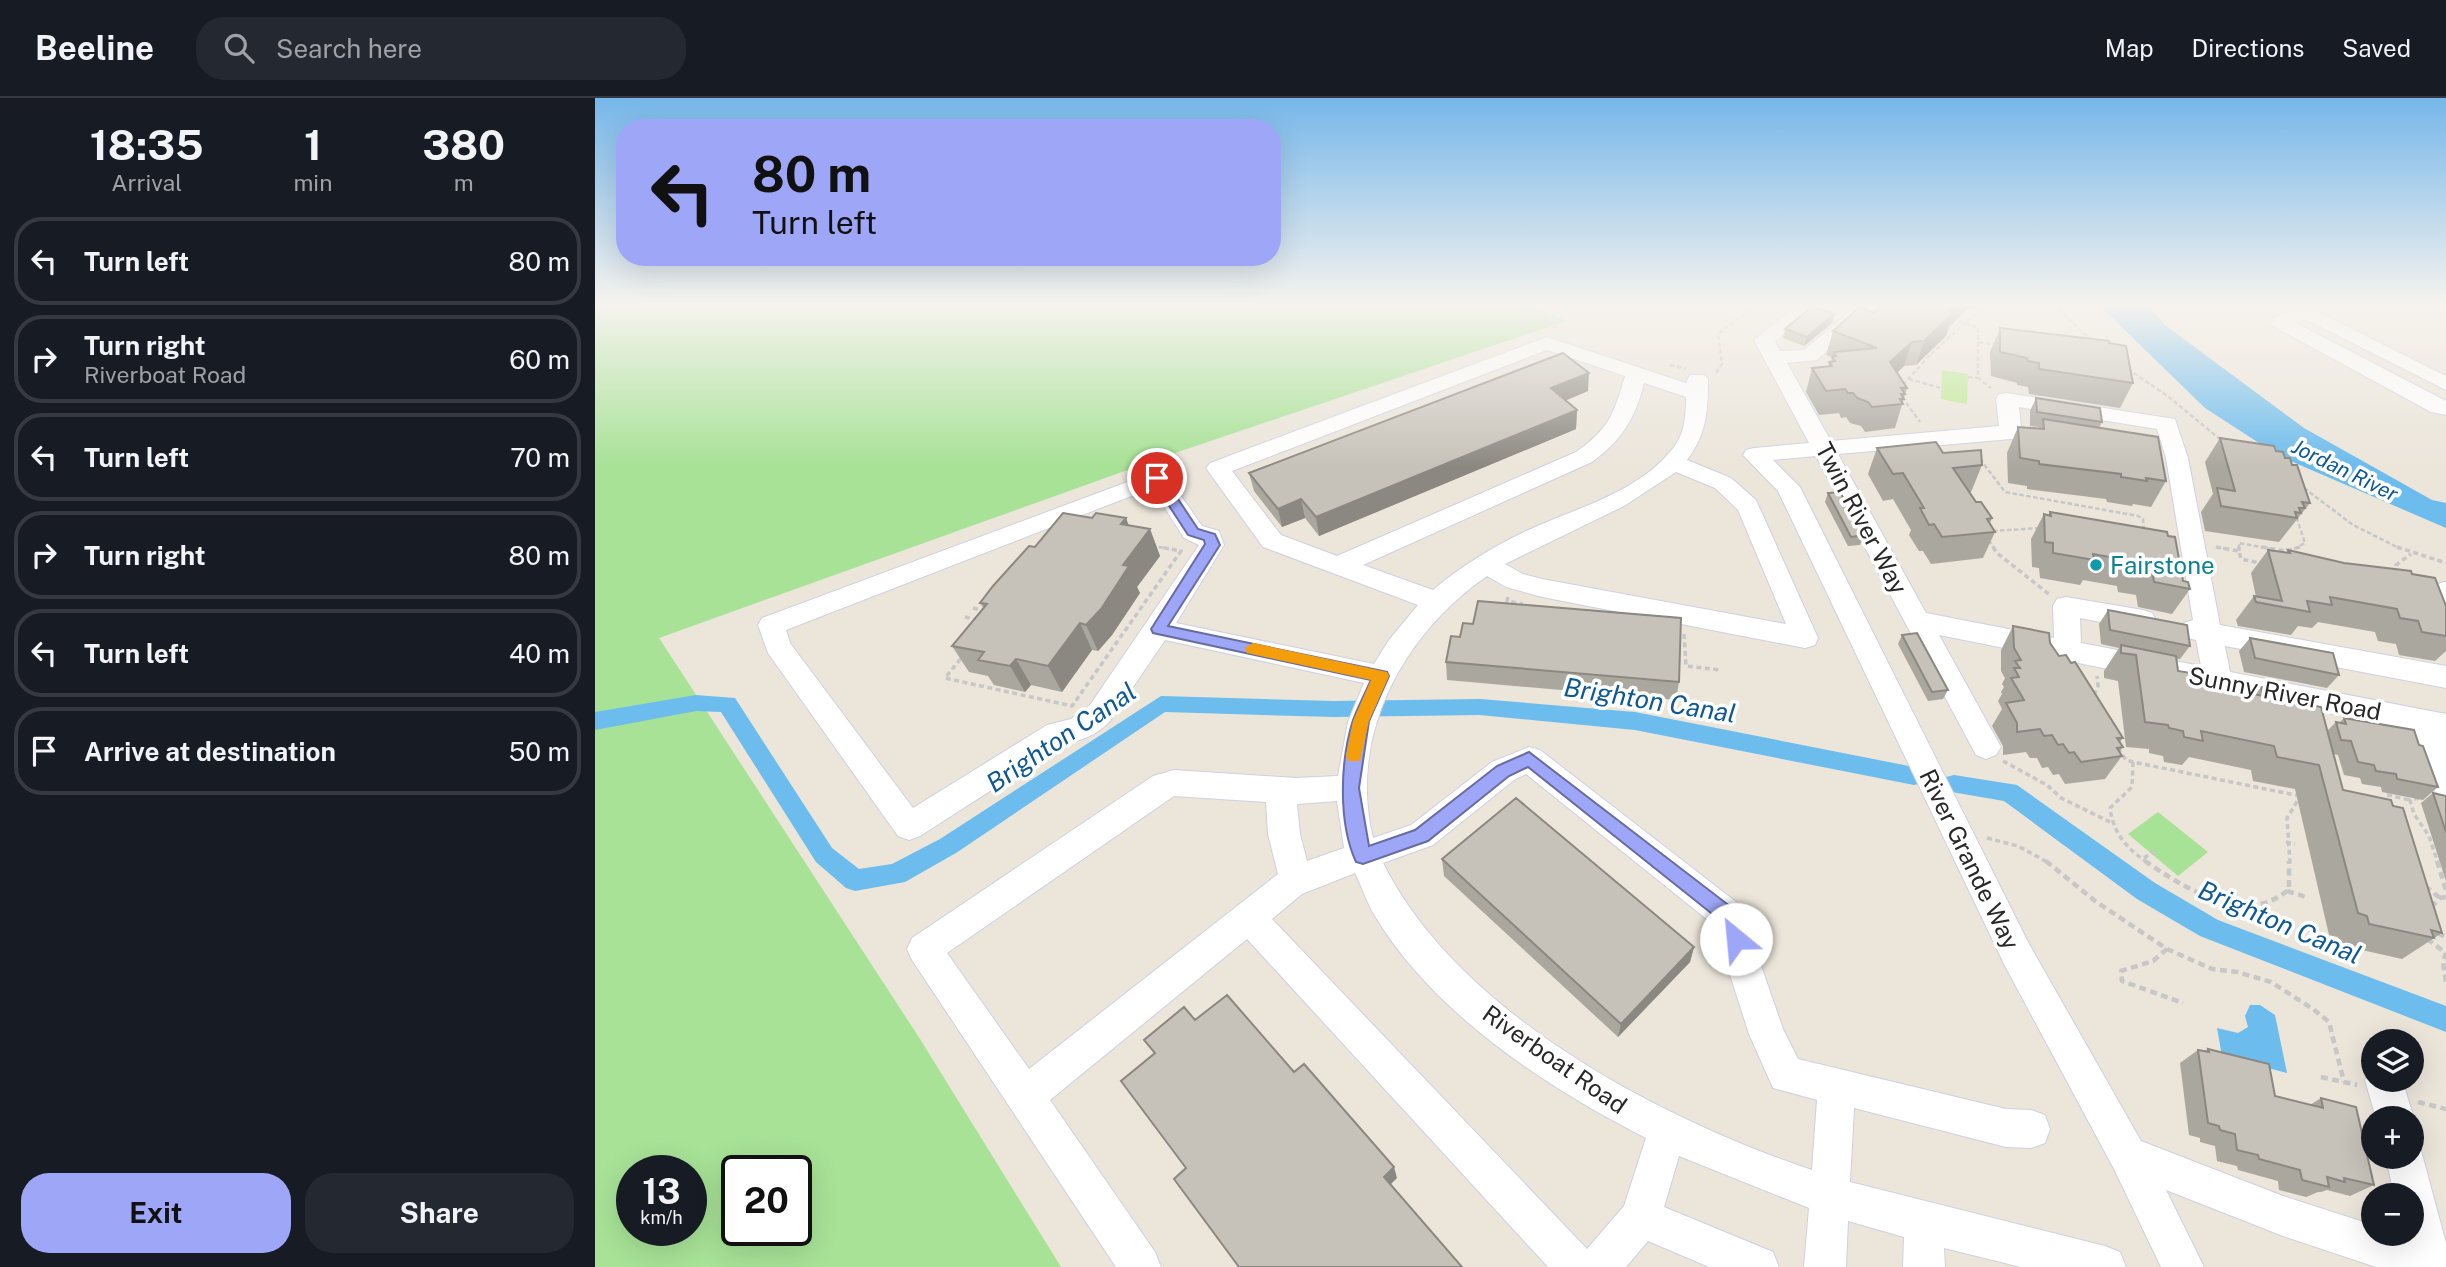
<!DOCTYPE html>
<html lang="en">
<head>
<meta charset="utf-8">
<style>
  :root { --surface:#171b24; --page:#242831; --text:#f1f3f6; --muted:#9ea1a6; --line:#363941; --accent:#9ea6f7 }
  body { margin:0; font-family:"Public Sans",sans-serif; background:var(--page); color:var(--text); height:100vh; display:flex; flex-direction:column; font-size:26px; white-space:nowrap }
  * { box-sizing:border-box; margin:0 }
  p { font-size:23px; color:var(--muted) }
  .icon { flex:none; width:38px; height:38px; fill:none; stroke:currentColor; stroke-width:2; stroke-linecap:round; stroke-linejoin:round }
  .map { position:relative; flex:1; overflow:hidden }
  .sheet { display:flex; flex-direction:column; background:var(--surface); width:595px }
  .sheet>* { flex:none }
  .top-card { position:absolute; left:21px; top:21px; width:665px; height:147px; border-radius:28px; box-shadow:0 7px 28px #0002; background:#9ea6f7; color:#111; overflow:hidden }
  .tools { position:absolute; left:1766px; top:931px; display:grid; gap:14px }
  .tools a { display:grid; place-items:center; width:63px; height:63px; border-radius:50%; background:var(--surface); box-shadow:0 7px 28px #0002; font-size:35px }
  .speed { position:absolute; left:21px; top:1057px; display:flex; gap:14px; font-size:35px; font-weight:700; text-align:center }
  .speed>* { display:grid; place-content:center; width:91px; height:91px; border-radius:50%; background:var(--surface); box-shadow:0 7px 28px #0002; line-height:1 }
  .speed small { font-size:18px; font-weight:400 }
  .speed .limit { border:4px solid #111; border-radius:10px; background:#fff; color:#111 }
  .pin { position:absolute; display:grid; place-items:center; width:60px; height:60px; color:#fff; margin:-30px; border:4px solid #fff; border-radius:50%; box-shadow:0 2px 7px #0007 }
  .me { position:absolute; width:77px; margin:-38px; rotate:332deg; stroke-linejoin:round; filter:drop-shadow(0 0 5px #0008) }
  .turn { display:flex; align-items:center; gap:24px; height:147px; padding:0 21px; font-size:32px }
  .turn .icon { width:91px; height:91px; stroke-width:2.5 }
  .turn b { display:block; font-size:49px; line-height:60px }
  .eta { display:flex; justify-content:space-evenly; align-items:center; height:119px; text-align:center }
  .eta b { font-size:42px; font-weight:700; line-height:49px }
  .action { display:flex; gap:14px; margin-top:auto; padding:14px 21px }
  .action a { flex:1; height:80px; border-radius:28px; background:var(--accent); color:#111; font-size:28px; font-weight:700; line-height:80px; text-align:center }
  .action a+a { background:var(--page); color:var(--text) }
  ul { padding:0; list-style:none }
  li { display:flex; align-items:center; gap:21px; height:88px; margin:0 14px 10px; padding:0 7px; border:4px solid var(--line); border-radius:28px }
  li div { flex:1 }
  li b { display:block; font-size:26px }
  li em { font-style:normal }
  header { display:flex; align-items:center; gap:42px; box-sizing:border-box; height:98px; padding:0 35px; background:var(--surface); border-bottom:2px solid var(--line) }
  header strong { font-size:33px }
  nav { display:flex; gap:38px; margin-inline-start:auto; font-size:24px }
  .search { width:490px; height:63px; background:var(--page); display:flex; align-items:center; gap:18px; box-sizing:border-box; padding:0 24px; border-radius:28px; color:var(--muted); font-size:26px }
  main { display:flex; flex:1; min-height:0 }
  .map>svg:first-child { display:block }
  .green { fill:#a7e296; fill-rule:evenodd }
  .pitch { fill:#bae991 }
  .water { fill:#6cbced }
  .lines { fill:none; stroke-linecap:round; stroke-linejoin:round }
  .canal { fill:#6cbced; fill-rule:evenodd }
  .minor-casing { stroke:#cfd0e1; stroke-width:2 }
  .path-far2 { stroke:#c7c7c7; stroke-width:2.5; stroke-dasharray:4.5 2.5; stroke-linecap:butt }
  .path-far1 { stroke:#c7c7c7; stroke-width:3.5; stroke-dasharray:5 3.5; stroke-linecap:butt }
  .path { stroke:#c7c7c7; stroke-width:4.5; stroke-dasharray:7 4.5; stroke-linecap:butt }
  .minor { fill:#fff; fill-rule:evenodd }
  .wall { fill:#aaa79f }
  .shaded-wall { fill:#8b8882 }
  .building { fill:#c6c2b9; stroke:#8b8882; stroke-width:2 }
  .route { fill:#9ea6f7; stroke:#676ca1; stroke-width:2 }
  .slow { fill:#f59e0b }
  .culture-dot { fill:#0f9aa8; stroke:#fff; stroke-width:2.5 }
  .labels { text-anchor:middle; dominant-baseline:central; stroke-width:7; stroke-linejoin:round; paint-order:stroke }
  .far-water-label { font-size:21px; font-style:italic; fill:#0e5897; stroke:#fff }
  .street-label { font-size:24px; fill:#282828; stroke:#fff }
  .culture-label { font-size:24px; fill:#0d838f; stroke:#fff; text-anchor:start }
  .water-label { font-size:26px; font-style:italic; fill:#0e5897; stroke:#fff }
</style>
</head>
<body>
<header>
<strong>Beeline</strong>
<div class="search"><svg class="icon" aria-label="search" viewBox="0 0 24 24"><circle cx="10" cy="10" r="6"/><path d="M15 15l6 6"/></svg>Search here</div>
<nav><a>Map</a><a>Directions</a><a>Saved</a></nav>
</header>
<main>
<section class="sheet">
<div class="eta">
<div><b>18:35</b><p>Arrival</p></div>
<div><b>1</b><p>min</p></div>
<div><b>380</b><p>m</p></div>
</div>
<ul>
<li><svg class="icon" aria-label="left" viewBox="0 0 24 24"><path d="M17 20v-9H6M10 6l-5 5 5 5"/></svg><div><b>Turn left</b></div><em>80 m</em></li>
<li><svg class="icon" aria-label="right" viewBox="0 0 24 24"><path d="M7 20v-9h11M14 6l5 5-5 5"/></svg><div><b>Turn right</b><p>Riverboat Road</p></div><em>60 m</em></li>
<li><svg class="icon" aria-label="left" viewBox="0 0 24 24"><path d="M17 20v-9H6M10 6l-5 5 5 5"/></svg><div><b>Turn left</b></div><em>70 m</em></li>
<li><svg class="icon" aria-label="right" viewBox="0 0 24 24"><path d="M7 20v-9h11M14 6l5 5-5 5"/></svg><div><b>Turn right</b></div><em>80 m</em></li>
<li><svg class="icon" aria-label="left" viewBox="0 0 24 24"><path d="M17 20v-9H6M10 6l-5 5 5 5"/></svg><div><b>Turn left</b></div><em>40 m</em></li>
<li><svg class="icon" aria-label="arrive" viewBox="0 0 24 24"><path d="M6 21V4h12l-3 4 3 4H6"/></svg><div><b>Arrive at destination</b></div><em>50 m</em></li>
</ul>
<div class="action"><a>Exit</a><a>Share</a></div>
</section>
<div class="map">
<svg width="1851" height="1169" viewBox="0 0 1851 1169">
  <rect width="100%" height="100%" fill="#ebe5da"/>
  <!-- green -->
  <path class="green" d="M0 206H933L971 223 580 355 64 540 325 941 466 1169H0ZM37 1073H96V1132H37ZM142 1073H201V1132H142Z
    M1563 714 1613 754 1583 778 1533 736Z"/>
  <!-- pitch -->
  <path class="pitch" d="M1347 272 1373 276 1372 306 1346 301Z"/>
  <!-- water -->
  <path class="water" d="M1503 206H1552L1570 227 1709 330 1837 402 1851 405V430L1684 358 1610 310Z
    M1655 907H1665L1680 917 1692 975 1627 958 1622 930 1643 935 1653 929 1650 918Z"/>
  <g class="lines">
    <!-- canal -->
    <path class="canal" d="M101 597 140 600 237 750 264 771 297 766 345 741 566 598 738 603 885 601 1040 614 1319 669 1327 671 1330 678 1327 685 1319 687 1040 632 885 617 738 619 570 614 361 755 310 784 260 793 251 790 221 764 126 614 101 613 0 632V614Z
      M1359 677 1422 687 1560 785 1623 822 1851 908V934L1605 838 1542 801 1409 703 1351 693 1348 686 1351 679Z"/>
    <defs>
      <path id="minor" d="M1203 206H1225L1180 243 1185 253 1209 252 1264 206H1285L1222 262 1192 265 1236 343 1404 328 1401 301 1404 296 1412 295 1580 321 1593 360 1625 527 1851 568V590L1630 548 1635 574 1851 616V698L1840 694 1818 632 1344 537 1406 649 1401 657 1391 661 1381 657 1221 358 1178 362 1205 389 1434 846 1546 1043 1688 1098 1778 1127V1136H1816V1097H1799L1791 1059H1816V1042L1824 1045 1851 1145V1169H1781L1688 1138 1571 1092 1609 1169H1566L1519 1071 1410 868 1183 393 1148 357 1151 352 1159 350 1214 345 1159 242ZM1424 309 1562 331 1571 360 1598 522 1589 525 1585 532 1589 539 1601 542 1606 568 1486 545 1485 520 1548 532 1557 529 1561 522 1557 515 1548 512 1471 499 1462 501 1458 508 1459 540 1331 515 1243 356 1416 341 1434 344 1442 342 1445 337 1442 332 1426 329Z
        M1711 208 1851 278V292L1710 221 1701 225 1851 303V317L1836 314 1678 228 1675 224 1678 220Z
        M952 239 1091 285 1095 277H1109L1113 281C1113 312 1112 336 1092 362L1136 380 1161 402 1223 540 1220 547 1210 550 947 499 911 489 892 478C808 536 753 637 778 740L816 727 897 664 934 649 945 652 1145 807 1188 931 1203 961 1411 1011 1436 1012 1450 1017 1455 1031 1450 1045 1436 1050 1411 1049 1259 1010 1255 1084 1510 1148 1525 1154 1531 1169H1426L1349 1150 1350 1169H1308L1309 1139 1253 1123 1251 1169H1209L1214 1110 1084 1058 1069 1109 1178 1154 1184 1169H1114L1053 1143 1031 1169H953L652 841 455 1002 560 1154 566 1169H521L317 862 312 851 317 840 558 678 579 672 701 680 743 678 753 624 769 585 570 542 515 623C502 637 486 643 468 646L325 738 314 742 303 738 173 555 163 527 167 520 562 373 570 375 607 428 624 433 629 447 581 525 779 566 794 542 823 507 668 449 611 370 615 365ZM952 252 1030 278C1019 316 1014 331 981 354L742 458 686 437 637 373ZM1049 285 1091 299C1091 315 1090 333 1081 346 1048 394 978 411 929 434 896 450 865 469 838 492L768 467 997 364C1027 342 1040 321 1049 285ZM1081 374 1120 390 1143 412 1191 526 947 481 928 476 910 466 1029 408ZM557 390 589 440 604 447 495 607 476 621 452 627 318 710 195 545 191 532ZM931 676 1119 827 1154 936 1178 990 1222 1002 1217 1072C1064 1021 862 914 788 765L838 747 919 682ZM579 698 671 704 673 736 683 776 434 971 352 855ZM742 703 749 750 712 763 705 736 702 706ZM760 775C767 789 772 805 780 818 838 915 952 990 1051 1040L1029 1108 992 1151 677 821 707 796Z
        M1849 484H1851V506L1842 504 1836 493 1840 487Z
        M1778 968V982H1807L1819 1020 1816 1026V1020H1781L1770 982Z"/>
    </defs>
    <!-- minor casing -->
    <use href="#minor" class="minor-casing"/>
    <!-- path-far2 -->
    <path class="path-far2" d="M914 206 962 230
      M1458 206 1497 243
      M1357 220 1383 230V280L1396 290
      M1384 244 1401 247
      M1075 267 1091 271
      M1533 271 1574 299 1627 343
      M1121 275 1127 266 1123 236 1161 206
      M1373 279 1383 280
      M1314 281 1346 290
      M1308 287 1333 259 1391 206
      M1307 299 1325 324
      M1385 361 1410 394 1543 418 1548 421 1549 433
      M1709 390 1758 427 1806 451
      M1398 433 1446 430
      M1394 442 1399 451
      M1621 449 1631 451
      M456 451 472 431 574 451
      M1644 451V445L1677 451
      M1699 451 1710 445 1701 418"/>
    <!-- path-far1 -->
    <path class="path-far1" d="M457 449 350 580 477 608 586 453 565 449
      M1398 449 1402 455 1455 497
      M1621 449 1644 453 1646 461 1665 465
      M1644 449V453
      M1667 449 1691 453 1705 449
      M1802 449 1851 465
      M1803 476 1801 467 1816 456
      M913 499 912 503 928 506
      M378 510 390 513
      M370 519 383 522
      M1089 536 1091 568 1126 572
      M1499 597 1503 588 1502 578
      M1523 650 1531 662 1538 664 1705 698
      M1408 663 1452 687 1466 700 1515 724
      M1538 664 1537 689 1515 710C1518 735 1532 751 1553 765
      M1792 697 1815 702
      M1824 700 1815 702 1819 716 1834 738 1843 765
      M1392 740 1423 748 1454 765
      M1691 744 1700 746
      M1549 760 1563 751
      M1695 765 1692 720 1705 699"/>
    <!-- path -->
    <path class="path" d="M1451 763 1500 803 1572 851 1617 871 1642 874 1676 884 1718 911 1734 924 1749 984
      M1550 763C1589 790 1652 830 1694 791V763
      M1842 763 1851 792
      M1830 788 1845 800
      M1692 793 1711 799
      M1836 809 1845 800 1851 799
      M1843 835 1851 840
      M1832 841 1851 855 1848 864 1851 884
      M1572 851 1558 863 1526 873 1527 883 1588 905
      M1726 979 1762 987
      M1823 1004 1851 1011"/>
    <!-- minor -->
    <use href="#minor" class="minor"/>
  </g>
  <!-- wall -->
  <path class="wall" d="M1289 206H1383L1380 209 1372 211 1354 229 1351 238 1321 267 1309 268 1302 274 1312 290 1300 330 1270 334 1266 328 1255 325 1251 319 1246 320 1244 315 1224 317 1211 294 1217 270 1233 268 1234 264H1236L1237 259 1231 257 1238 233 1279 215Z
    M1239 216 1237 225 1209 248 1188 240 1190 231Z
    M1405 230 1514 245 1538 285 1525 310 1434 296 1433 289 1422 287V285L1396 278 1395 254Z
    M993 293 970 303 982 312 981 331 724 438 710 420 687 429 659 393 654 375Z
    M1441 300 1507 324 1504 330 1571 383 1556 409 1538 406 1537 408 1512 404 1511 401 1432 391V388L1413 385 1412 355 1423 329 1444 330V329L1435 328V313Z
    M1625 340 1681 353 1697 367 1715 405 1684 444 1610 433 1606 414 1618 396 1610 364Z
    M1282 350 1348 355 1387 367 1376 394H1374L1381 404 1397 420 1395 425 1400 434 1388 460 1336 466 1328 453H1324L1314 437 1316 432 1298 401 1288 403 1273 376Z
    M1233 395 1269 437 1265 447 1253 448 1230 404Z
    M1455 414 1588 483 1595 491 1577 516 1543 509 1541 497 1523 494 1522 488 1488 482 1485 487 1445 480 1444 470 1437 469 1436 441 1449 416 1453 417Z
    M497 420H531L533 427 555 431 565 458 542 489 545 495 517 537 503 553 497 552 467 594 436 587 430 594 399 587 393 578 374 574 357 548 389 511 385 505Z
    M1673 452 1691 455 1693 452 1749 465 1817 476 1851 508V553L1840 563 1804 557 1801 546 1783 543 1780 534 1723 524 1717 530 1703 528 1696 537 1643 528 1641 522 1659 498 1661 499 1656 475Z
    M1513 512 1595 548 1585 561H1581L1583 573 1597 584 1659 596 1666 589 1701 604 1732 633 1741 624 1744 625 1749 620 1824 647 1843 689 1828 702 1787 694 1786 689 1767 686 1765 680 1749 677 1743 657 1738 656 1748 692 1847 835 1807 861 1745 847 1743 839 1734 837 1700 691 1658 683 1656 672 1594 659 1587 667 1569 664 1568 658 1554 655V651L1531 649 1523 583 1509 580V573L1524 550 1506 546 1504 526Z
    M1418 528 1455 545 1464 558 1528 640 1525 644 1528 649 1524 654 1527 658 1510 681 1470 686 1464 676 1458 677 1453 669 1447 670 1442 660H1435L1431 654 1408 657V648L1397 628 1407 611 1403 603 1407 596 1406 594 1409 589 1407 586 1410 580 1406 573V552Z
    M1307 537 1353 592 1348 601 1333 603 1303 546Z
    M865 539 1084 584 1081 602 852 582 851 564Z
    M1655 540 1744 577 1732 590 1649 574 1644 553Z
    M1838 695 1851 698V783L1826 705Z
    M847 761 1099 849 1095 864 1023 939 849 778Z
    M1613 951 1680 998 1715 1007 1726 1000 1779 1087 1755 1098 1732 1092 1726 1094H1723L1711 1099 1684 1092 1683 1083 1643 1072 1642 1068 1622 1063 1620 1048 1605 1044V1040L1594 1037 1585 965 1603 952 1609 953Z"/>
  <!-- shaded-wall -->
  <path class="shaded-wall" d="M1362 206H1383L1380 209 1372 211 1354 229 1351 238 1321 267 1329 243Z
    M1239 216 1237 225 1209 248 1212 239Z
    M1317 244 1309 268 1288 289 1295 264Z
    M994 275 993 293 955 309 956 290Z
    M982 312 981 331 724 438 721 419Z
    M706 401 710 420 687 429 683 411Z
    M531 420 541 447 526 426Z
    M555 431 565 458 542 489 545 495 517 537 503 553 491 527 528 467Z
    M485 525 497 552 467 594 453 568Z
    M421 561 436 587 430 594 415 568Z
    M1099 849 1095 864 1023 939 1026 926Z
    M799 1069 802 1080 793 1089 789 1079Z"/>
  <!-- building -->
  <path class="building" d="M1289 206H1362L1355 213 1359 214 1329 243 1317 244 1295 264 1312 290H1306L1310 296H1306L1309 301H1305L1308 306 1277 309 1273 304 1262 300 1258 295H1253L1250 291 1231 293 1217 270 1237 268 1234 264 1240 263 1237 259 1241 258 1239 254 1282 250 1238 233 1265 209 1279 215Z
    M1218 208 1239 216 1212 239 1190 231Z
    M1405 230 1514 243V245L1531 248 1538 285 1444 271V265L1433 263 1432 260 1405 254Z
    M968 255 994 275 956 290 982 312 721 419 706 401 683 411 654 375Z
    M1441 300 1505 310 1507 324 1442 314Z
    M1448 321 1563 339 1571 383 1551 380 1552 383 1526 379V376L1444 366V363L1425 360 1423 329 1449 331Z
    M1625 340 1679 348 1681 353 1688 354 1690 360H1695L1697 367H1702L1715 405 1707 404 1710 410H1704L1706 415 1700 414 1702 420 1626 408 1622 390 1640 393Z
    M1341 344 1348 355 1386 352 1387 367 1358 370 1381 404H1386L1397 420 1392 421 1400 434 1347 439 1339 426 1334 427 1325 410H1329L1308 375 1298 376 1282 350Z
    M1245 394 1269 437 1256 439 1233 395Z
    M1455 414 1572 434 1573 438 1580 439 1588 483 1593 484 1595 491 1559 484 1557 472 1538 469 1537 463 1498 456 1499 462 1458 455V445L1450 444 1449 416 1456 418Z
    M468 415 497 420 501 415 531 420 526 426 555 431 528 467 534 468 506 511 491 527 485 525 453 568 421 561 415 568 383 562 389 554 357 548 392 506 385 505 398 488 434 448 440 449Z
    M1673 452 1695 455 1693 452 1749 465 1816 473 1817 476 1840 480 1851 508V538L1827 534 1823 523 1805 520 1802 511 1735 499 1737 507 1712 503 1715 514 1661 504 1659 498 1687 503Z
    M883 503 1086 520 1084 584 851 564 856 538 865 539 868 525 878 526Z
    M1513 512 1592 527 1595 548 1515 532Z
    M1418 528 1454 535 1455 545 1464 558 1471 557 1476 565 1480 564 1528 640H1522L1528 649 1522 650 1527 658 1486 664 1479 654 1474 655 1468 646 1463 647 1457 637 1449 638 1445 631 1422 634V625L1411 605 1429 602 1416 580 1424 579 1419 570H1425L1420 563 1426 562 1419 550Z
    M1322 535 1353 592 1337 594 1307 537Z
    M1655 540 1738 555 1744 577 1660 560Z
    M1526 547 1581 558 1583 573 1596 575 1597 584 1668 598 1666 589 1684 592 1685 597 1700 600 1701 604 1726 609 1748 692 1796 702 1798 708 1808 710 1847 835 1836 832 1839 840 1774 826 1772 818 1763 815 1724 667 1682 659 1679 648 1606 633 1608 643 1589 639 1588 633 1574 630 1573 627 1550 624 1541 557 1526 555Z
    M1749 620 1819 632 1824 647 1828 648 1843 689 1802 681 1801 676 1781 673 1779 667 1763 664 1756 643 1746 642 1741 624 1751 626Z
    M1838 695 1851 698V734Z
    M921 700 1099 849 1026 926 847 761Z
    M632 897 699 974 709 966 799 1069 789 1079 867 1169H644L579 1081 591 1070 526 983 560 955 549 942 589 909 600 922Z
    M1613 951 1674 966 1680 998 1728 1010 1726 1000 1761 1009 1779 1087 1749 1080 1750 1084 1732 1079 1734 1089 1707 1082 1705 1072 1664 1061 1663 1057 1642 1052 1640 1036 1625 1032 1624 1028 1613 1025 1603 952 1614 954Z"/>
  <!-- sky -->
  <linearGradient id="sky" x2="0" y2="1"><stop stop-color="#76b7ea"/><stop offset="0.56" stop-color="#f6f3ee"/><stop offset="1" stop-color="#f6f3ee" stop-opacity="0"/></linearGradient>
  <rect width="1851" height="369" fill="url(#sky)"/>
  <!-- route -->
  <path class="route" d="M562 376 567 377 603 431 620 436 625 447 573 528 792 574 794 578 774 623 764 690 774 748 820 732 902 668 934 654 1140 812 1151 841 1148 848 1141 850 1134 848 1126 823 933 669 914 678 833 743 768 766 761 764C743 725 745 663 758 622 763 609 770 595 776 582L558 535 556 531 558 528 610 446 609 442 593 437 556 380Z"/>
  <!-- slow -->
  <path class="slow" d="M658 545 792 574 794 578 774 623 765 663H753L751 658 758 623 776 582 652 555 650 550Z"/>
  <!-- markers -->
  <circle class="culture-dot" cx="1501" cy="467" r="7"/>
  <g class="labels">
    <!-- far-water labels -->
    <g class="far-water-label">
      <text transform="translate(1750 372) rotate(26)">Jordan River</text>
    </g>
    <!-- street labels -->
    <g class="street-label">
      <text transform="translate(1267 420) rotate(62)">Twin River Way</text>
      <text transform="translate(1690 595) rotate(11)">Sunny River Road</text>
      <text transform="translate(1375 761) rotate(64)">River Grande Way</text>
      <text transform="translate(960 961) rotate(35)">Riverboat Road</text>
    </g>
    <!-- culture labels -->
    <g class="culture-label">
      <text x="1515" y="467">Fairstone</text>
    </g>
    <!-- water labels -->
    <g class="water-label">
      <text transform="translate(1055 602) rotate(9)">Brighton Canal</text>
      <text transform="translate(466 639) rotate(-34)">Brighton Canal</text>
      <text transform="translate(1685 824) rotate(23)">Brighton Canal</text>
    </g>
  </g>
</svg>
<div class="tools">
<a><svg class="icon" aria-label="layers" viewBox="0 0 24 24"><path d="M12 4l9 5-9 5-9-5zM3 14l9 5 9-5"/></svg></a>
<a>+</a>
<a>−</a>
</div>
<div class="speed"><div>13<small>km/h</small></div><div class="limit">20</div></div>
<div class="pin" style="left:562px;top:380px;background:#d93025"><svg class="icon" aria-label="arrive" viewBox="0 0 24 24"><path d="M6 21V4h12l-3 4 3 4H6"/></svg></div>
<svg class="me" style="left:1141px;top:841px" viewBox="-20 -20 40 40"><circle r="19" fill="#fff"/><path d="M0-13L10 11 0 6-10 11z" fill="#9ea6f7"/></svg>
<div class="top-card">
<div class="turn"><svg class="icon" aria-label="left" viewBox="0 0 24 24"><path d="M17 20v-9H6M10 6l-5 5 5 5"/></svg><div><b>80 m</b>Turn left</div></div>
</div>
</div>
</main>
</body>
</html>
